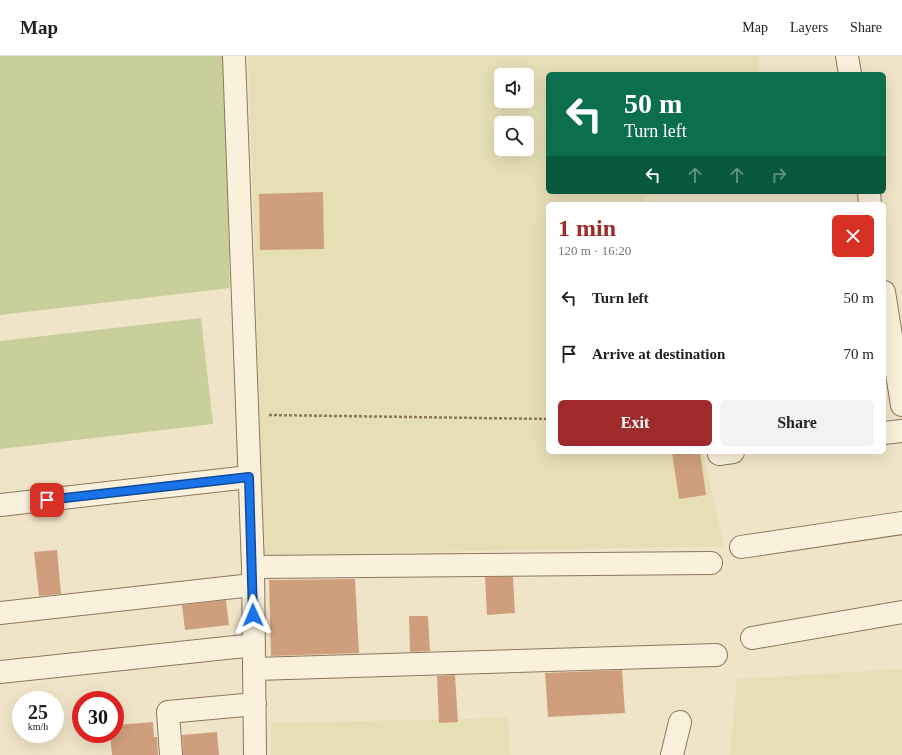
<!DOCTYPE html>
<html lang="en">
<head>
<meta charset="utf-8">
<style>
  :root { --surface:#fff; --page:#f2f2f2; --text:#202124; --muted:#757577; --line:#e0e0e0; --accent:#9e2a2b }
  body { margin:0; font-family:"Times New Roman",serif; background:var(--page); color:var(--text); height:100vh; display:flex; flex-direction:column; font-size:15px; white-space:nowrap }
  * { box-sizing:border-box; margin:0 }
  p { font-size:13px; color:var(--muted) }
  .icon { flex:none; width:22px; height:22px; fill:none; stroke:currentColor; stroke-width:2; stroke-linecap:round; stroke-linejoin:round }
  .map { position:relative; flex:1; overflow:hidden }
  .panel { position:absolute; left:546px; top:146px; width:340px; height:252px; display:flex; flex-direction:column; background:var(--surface); border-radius:6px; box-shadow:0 4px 16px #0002 }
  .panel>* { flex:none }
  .top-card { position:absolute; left:546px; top:16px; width:340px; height:122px; border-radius:6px; box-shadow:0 4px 16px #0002; background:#0b6e4f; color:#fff; overflow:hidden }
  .fabs { position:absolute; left:494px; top:12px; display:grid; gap:8px }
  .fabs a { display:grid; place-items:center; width:40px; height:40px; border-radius:6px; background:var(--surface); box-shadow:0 4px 16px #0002; font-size:20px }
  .speed { position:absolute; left:12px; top:635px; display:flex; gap:8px; font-size:20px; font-weight:700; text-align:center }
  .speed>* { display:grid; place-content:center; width:52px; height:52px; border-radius:50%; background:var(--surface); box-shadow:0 4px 16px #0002; line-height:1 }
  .speed small { font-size:10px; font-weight:400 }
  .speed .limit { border:6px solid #d22; background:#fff; color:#111 }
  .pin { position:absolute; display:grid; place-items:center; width:34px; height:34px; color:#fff; margin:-17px; border-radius:8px; box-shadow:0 2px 6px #0006 }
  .me { position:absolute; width:44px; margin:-22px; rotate:359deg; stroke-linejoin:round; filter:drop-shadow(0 0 3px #0008) }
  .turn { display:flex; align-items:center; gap:14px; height:84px; padding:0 12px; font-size:18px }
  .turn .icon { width:52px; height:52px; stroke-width:2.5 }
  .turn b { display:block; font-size:28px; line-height:34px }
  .lanes { display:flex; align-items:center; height:38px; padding:0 12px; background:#0003; justify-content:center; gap:20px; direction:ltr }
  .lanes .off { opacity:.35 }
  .round { display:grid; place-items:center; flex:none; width:42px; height:42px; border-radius:6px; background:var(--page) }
  .headline { display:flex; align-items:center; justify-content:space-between; height:68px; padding:0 12px }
  h1 { font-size:24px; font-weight:600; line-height:30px; color:var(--accent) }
  .action { display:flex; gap:8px; margin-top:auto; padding:8px 12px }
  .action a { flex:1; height:46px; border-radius:6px; background:var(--accent); color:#fff; font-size:16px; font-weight:600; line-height:46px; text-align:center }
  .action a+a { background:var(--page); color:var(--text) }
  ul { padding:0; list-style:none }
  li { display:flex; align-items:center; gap:12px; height:56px; padding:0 12px }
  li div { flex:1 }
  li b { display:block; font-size:15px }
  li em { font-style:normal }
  header { display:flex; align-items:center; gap:24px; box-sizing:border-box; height:56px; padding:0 20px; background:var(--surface); border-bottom:1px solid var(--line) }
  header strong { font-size:19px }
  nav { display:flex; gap:22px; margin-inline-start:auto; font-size:14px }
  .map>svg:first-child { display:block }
  .farmland { fill:#e6deb5; fill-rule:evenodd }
  .green { fill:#c9cf9b }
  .building { fill:#cf9f7d }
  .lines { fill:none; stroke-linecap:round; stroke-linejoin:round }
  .minor-casing { stroke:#8d765c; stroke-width:24 }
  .path { stroke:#8d765c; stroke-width:2.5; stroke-dasharray:3 2; stroke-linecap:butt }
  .minor { stroke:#faf1dc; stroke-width:22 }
  .route-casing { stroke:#114b97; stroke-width:10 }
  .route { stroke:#1a73e8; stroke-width:7 }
</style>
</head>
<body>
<header>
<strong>Map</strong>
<nav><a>Map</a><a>Layers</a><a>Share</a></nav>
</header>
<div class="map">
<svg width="902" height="699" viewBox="0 0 902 699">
  <rect width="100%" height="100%" fill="#f0e4c8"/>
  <!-- farmland -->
  <path class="farmland" d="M248 0H758L759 18H548V136H644L646 148H548V396H703L724 490 263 499 255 199ZM501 19H527V45H501ZM501 67H527V93H501Z
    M902 613V699H730L737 623Z
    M508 662 510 699H271V667Z"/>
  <!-- green -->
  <path class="green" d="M0 0H224L230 232 0 259Z
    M201 262 213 368 0 393V285Z"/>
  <!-- building -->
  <path class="building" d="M323 136 324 193 260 194 259 138Z
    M672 396H700L706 439 679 443Z
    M57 494 61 538 39 540 34 496Z
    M485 521H513L515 557 487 559Z
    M355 523 359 597 271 600 269 524Z
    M226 544 229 569 185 574 182 549Z
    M409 560H428L430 595 410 596Z
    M622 614 625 657 548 661 545 617Z
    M455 619 458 666 439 667 437 620Z
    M153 666 154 681H157L158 699H112L110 678H115V669Z
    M217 676 219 699H183L182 679Z"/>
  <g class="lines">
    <defs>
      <path id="minor" d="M234 0 253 511 255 699
        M847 0 850 18
        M869 136 870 148
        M884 236 902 349
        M884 377 902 375
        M719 398 733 396
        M0 449 249 421
        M741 491 902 467
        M253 511 711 507
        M0 557 252 529
        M752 582 902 556
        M255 613 716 599
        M0 616 254 589
        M171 699 168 656 255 648
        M672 699 680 666"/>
    </defs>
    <!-- minor casing -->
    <use href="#minor" class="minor-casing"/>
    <!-- path -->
    <path class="path" d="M269 359 548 363"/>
    <!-- minor -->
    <use href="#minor" class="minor"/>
  </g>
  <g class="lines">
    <defs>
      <path id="route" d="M47 444 249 421 253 559"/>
    </defs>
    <!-- route casing -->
    <use href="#route" class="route-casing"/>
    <!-- route -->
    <use href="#route" class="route"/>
  </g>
</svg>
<div class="fabs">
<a><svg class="icon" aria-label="sound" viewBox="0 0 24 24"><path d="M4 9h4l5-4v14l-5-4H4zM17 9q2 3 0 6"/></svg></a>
<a><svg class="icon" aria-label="search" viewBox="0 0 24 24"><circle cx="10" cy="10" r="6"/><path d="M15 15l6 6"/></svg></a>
</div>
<div class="speed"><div>25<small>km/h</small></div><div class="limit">30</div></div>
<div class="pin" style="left:47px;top:444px;background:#d93025"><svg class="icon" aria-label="arrive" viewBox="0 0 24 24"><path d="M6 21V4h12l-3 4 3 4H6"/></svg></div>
<svg class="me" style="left:253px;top:559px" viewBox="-20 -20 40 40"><path d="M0-17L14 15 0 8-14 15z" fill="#1a73e8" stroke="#fff" stroke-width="4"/></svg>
<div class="top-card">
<div class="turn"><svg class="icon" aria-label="left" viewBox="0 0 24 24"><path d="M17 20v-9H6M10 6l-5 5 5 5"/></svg><div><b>50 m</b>Turn left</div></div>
<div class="lanes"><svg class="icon" aria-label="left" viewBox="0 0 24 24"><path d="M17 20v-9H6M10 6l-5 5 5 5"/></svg><svg class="icon off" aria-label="ahead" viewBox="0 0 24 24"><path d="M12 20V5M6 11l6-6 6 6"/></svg><svg class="icon off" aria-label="ahead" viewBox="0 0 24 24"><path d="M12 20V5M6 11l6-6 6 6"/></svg><svg class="icon off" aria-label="right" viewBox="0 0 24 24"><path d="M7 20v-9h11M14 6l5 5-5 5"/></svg></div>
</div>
<section class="panel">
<div class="headline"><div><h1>1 min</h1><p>120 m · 16:20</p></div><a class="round" style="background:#d93025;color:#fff"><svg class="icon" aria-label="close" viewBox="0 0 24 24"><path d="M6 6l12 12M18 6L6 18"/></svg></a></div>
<ul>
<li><svg class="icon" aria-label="left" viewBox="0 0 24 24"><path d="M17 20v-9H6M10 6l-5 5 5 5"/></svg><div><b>Turn left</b></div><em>50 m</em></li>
<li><svg class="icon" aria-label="arrive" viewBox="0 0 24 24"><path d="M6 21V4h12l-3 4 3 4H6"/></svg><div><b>Arrive at destination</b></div><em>70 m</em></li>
</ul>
<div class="action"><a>Exit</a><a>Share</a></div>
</section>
</div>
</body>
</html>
